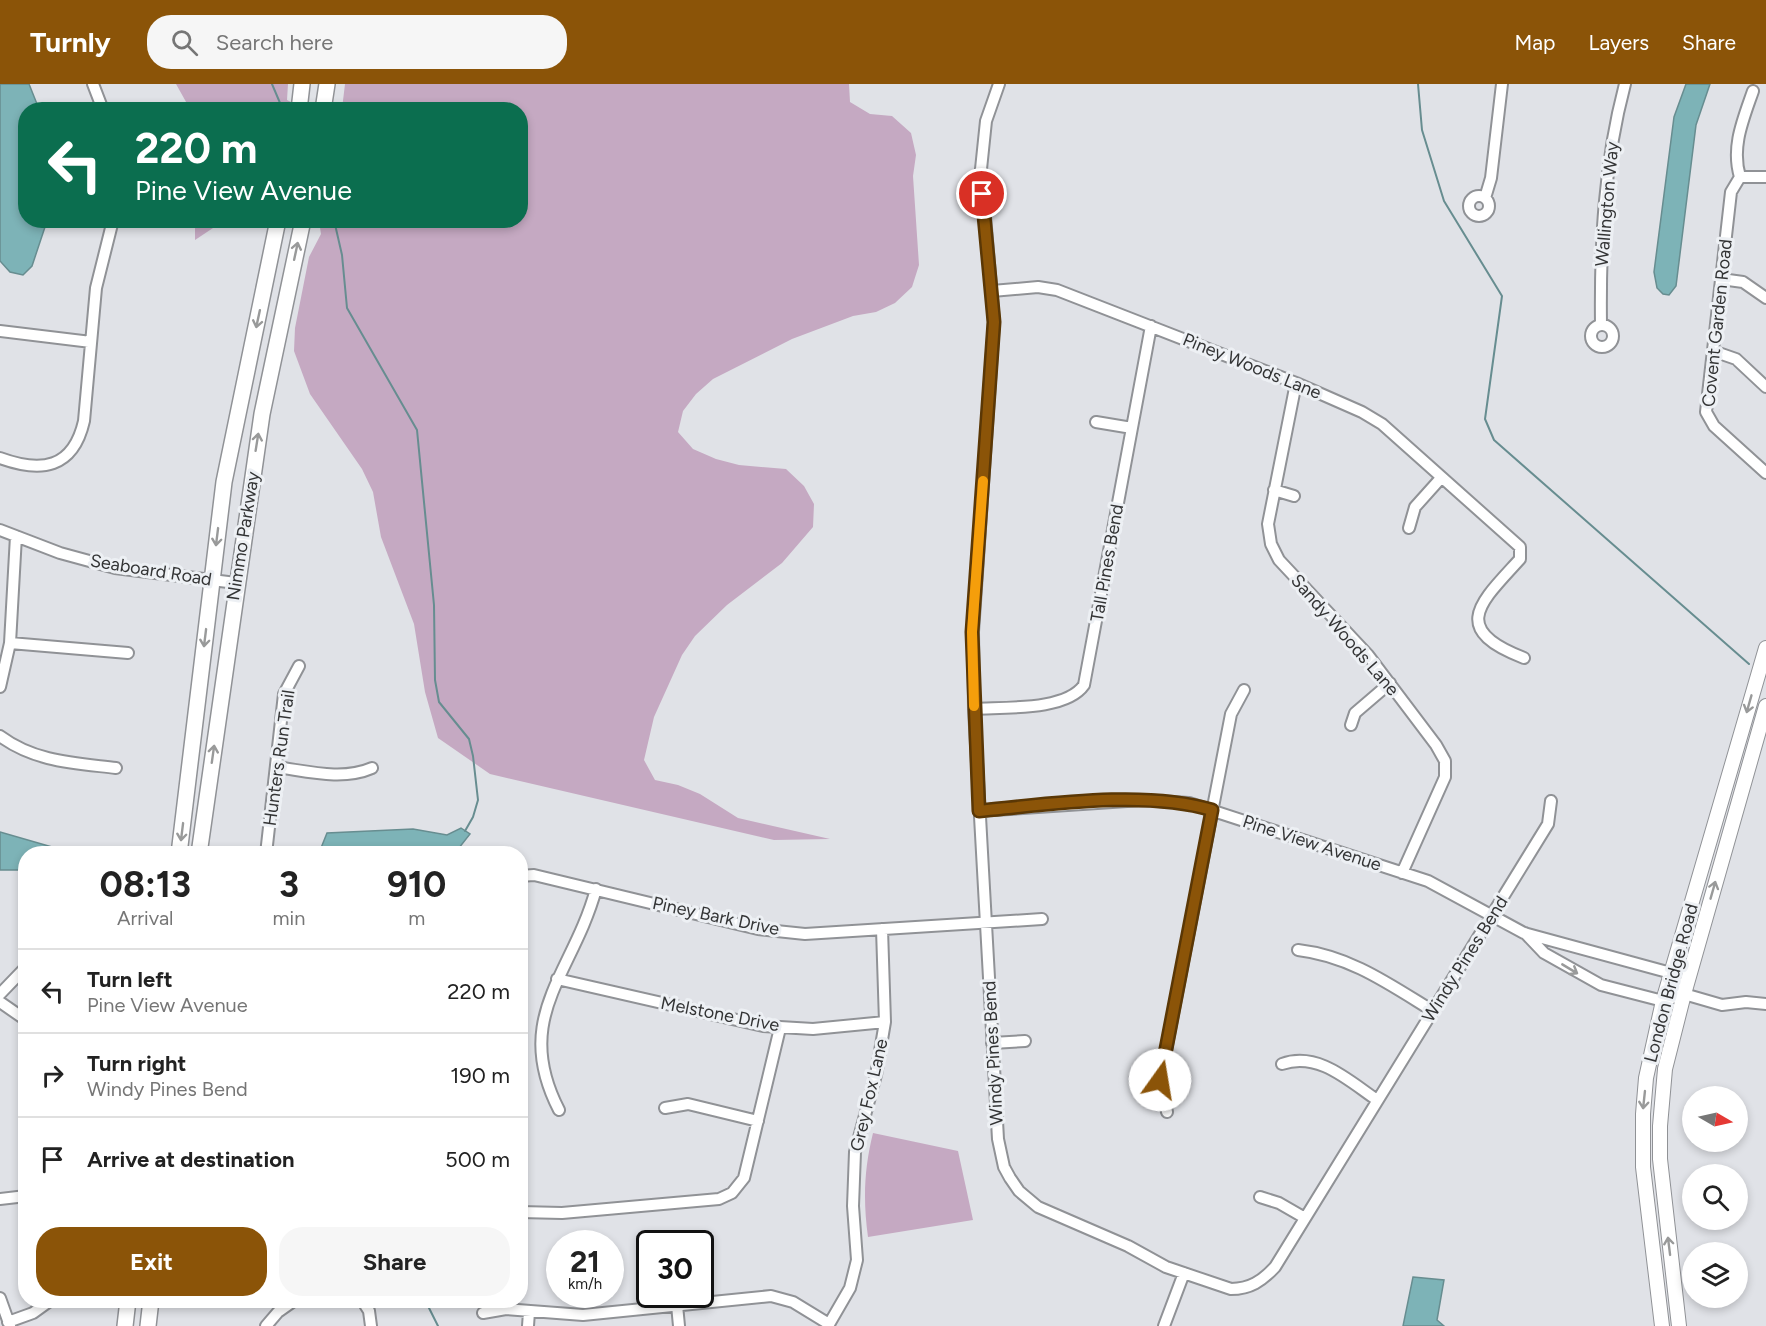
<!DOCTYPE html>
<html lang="en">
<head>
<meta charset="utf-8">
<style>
  :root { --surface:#fff; --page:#f6f6f6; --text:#222; --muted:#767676; --line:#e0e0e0; --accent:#8b5408 }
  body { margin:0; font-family:Figtree,sans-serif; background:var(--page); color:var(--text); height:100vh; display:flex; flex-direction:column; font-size:22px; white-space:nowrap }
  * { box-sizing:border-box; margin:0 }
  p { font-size:20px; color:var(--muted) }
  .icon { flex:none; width:33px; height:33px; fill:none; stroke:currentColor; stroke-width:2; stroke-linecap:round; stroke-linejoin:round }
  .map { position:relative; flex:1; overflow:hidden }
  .sheet { position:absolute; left:18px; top:762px; width:510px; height:462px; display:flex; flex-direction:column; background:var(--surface); border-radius:24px; box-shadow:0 3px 9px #0003 }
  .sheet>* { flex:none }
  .guide { position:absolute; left:18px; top:18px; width:510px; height:126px; border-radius:24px; box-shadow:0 3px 9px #0003; background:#0b6e4f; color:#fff; overflow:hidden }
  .needle { width:39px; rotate:99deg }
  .tools { position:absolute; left:1682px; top:1002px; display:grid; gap:12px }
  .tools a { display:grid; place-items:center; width:66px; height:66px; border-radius:50%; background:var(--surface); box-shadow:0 3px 9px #0003; font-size:30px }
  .speed { position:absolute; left:546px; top:1146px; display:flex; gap:12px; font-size:30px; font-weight:700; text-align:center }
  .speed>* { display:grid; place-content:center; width:78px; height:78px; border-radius:50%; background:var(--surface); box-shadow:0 3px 9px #0003; line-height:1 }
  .speed small { font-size:15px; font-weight:400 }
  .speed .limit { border:3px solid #111; border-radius:9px; background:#fff; color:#111 }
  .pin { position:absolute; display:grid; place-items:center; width:51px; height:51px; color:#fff; margin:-26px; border:3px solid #fff; border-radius:50%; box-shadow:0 2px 6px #0007 }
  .me { position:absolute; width:66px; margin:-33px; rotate:13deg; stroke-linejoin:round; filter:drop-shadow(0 0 4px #0008) }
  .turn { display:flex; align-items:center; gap:21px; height:126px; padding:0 18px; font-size:27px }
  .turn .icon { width:78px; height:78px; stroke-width:2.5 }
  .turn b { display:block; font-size:42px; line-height:51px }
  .eta { display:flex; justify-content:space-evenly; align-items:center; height:102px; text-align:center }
  .eta b { font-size:36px; font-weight:700; line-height:42px }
  .primary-button { display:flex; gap:12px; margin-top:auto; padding:12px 18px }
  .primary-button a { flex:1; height:69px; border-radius:24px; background:var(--accent); color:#fff; font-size:24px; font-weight:700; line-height:69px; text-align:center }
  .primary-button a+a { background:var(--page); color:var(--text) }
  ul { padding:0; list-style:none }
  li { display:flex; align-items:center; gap:18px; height:84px; padding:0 18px; border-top:2px solid var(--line) }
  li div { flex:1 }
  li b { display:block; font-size:22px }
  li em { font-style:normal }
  header { display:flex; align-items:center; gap:36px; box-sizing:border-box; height:84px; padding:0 30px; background:var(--accent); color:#fff }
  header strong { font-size:28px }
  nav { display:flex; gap:33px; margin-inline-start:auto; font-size:21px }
  .search { width:420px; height:54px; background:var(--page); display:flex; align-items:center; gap:15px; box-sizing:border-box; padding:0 21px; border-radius:24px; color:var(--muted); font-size:22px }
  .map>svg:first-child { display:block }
  .green { fill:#c5a9c2 }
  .water { fill:#7db3b7; stroke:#678d90; stroke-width:1.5 }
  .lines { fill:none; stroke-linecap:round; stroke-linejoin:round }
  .stream { stroke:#678d90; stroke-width:2 }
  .minor-casing { stroke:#909296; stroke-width:14 }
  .major-casing { stroke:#909296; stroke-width:16 }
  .highway-casing { stroke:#909296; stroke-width:18 }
  .minor { stroke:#fff; stroke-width:10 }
  .major { stroke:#fff; stroke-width:14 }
  .highway { stroke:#fff; stroke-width:15 }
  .oneway { stroke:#999a9a }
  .route-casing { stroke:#5a3705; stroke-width:15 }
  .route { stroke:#8b5408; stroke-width:10 }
  .slow { stroke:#f59e0b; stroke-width:10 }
  .labels { text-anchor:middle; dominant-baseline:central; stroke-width:6; stroke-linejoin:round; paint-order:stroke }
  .street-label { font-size:18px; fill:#333435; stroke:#edf0f4 }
</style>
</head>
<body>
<header>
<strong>Turnly</strong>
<div class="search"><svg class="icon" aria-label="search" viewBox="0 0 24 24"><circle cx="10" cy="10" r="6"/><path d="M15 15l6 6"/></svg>Search here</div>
<nav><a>Map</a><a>Layers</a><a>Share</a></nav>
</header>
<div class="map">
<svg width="1766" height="1242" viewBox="0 0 1766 1242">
  <rect width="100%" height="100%" fill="#e0e2e7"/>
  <!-- green -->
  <path class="green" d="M176 0H288L287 16 305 25H190Z
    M345 0H849L850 18 870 30 892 32 911 49 916 71 913 92 919 181 912 203 895 219 876 228 853 232 792 255 713 295 696 310 683 327 678 348 693 365 716 375 739 381 786 385 804 402 814 420 813 443 782 479 727 521 695 552 682 571 654 633 644 676 655 696 678 701 700 710 738 734 830 755 774 756 490 690 438 654 425 608 414 540 381 453 373 408 362 385 310 310 294 267 295 244 309 173 321 150 319 137 520 136V26L342 25Z
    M195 137V136L217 137 213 144 195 156Z
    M873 1049 958 1067 973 1136 868 1153C863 1117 864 1085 873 1049Z"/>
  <!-- water -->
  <path class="water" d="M0 0H29L39 25 26 26V136L47 137 32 182 23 191 10 188 0 177Z
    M1686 0H1710L1696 41 1676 202 1669 211 1663 210 1657 204 1654 188 1674 33Z
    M461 744 470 750 455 769H319L327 749 413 745 447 751Z
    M0 748 52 763 108 769 26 770 25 786H0Z
    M1413 1193 1444 1196 1437 1236 1444 1242H1403Z"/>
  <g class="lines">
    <!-- stream -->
    <path class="stream" d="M272 0 283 26
      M1418 0 1422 46 1444 117 1502 212 1485 335 1494 356 1749 580
      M334 136 342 171 347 224 417 346 434 521 435 596 439 618 469 655 473 672 478 716 473 733 465 747
      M425 1216 438 1242"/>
    <defs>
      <path id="minor" d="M93 0 103 26
        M999 0 986 37 981 85 994 238 973 548 974 625 998 1055 1004 1083 1010 1094 1019 1107 1038 1123 1128 1162 1166 1183 1231 1205C1250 1205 1262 1197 1275 1183L1548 740 1551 717
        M1740 93 1731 108 1706 328 1714 342 1766 389
        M1740 93C1731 63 1743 36 1753 7
        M1740 93H1766
        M1469 122a10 10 0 1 1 20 0a10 10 0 1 1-20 0Z
        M1485 114 1491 94 1502 0
        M1721 195 1743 198 1766 214
        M992 207 1038 203 1057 206 1296 299 1362 328 1382 340 1520 463V475C1481 518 1448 545 1524 574
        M1591 252a11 11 0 1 1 22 0a11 11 0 1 1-22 0Z
        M1601 241C1600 159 1604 79 1625 0
        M0 247 91 258
        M1713 267 1736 275 1766 303
        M1296 299 1268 440 1271 460 1279 476 1368 571 1436 661 1445 677V693L1402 789
        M1096 338 1132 344
        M0 374C41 389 73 385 84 337L96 204 113 136
        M1274 406 1294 412
        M1409 444 1415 423 1441 394
        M0 446 60 469 115 484 236 499
        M10 559 128 569
        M0 603 10 559 16 452
        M974 625C1004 623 1066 627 1084 601L1151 242
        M1351 641 1355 629 1390 599
        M0 652C35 678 75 679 116 684
        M276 683C307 687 342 697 372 684
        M979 727 1142 716 1189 719 1428 797 1524 849 1671 889 1684 910
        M266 770 284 610 299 582
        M520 792 534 791 758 845 805 850 1042 835
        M1525 849 1544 869 1601 901 1663 917 1684 910
        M1298 866C1350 872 1389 900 1433 927
        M557 895 763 942 813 945 885 938
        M0 910 26 883
        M1684 910 1722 921 1746 918 1766 920
        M0 918 26 936
        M992 959 1025 957
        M1282 980C1318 967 1349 997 1377 1016
        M665 1024 688 1020 758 1037
        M559 1026C511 933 573 890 596 805
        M1167 1028 1160 997 1231 630 1244 606
        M1260 1113 1279 1119 1305 1134
        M0 1115 26 1112
        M520 1128 562 1129 719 1115 732 1109 744 1094 780 944
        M0 1214 10 1242
        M362 1216 369 1227 371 1242
        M677 1221 679 1242
        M483 1229 506 1225 583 1231 771 1212 793 1218 829 1240
        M8 1238 33 1229 51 1216
        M266 1242 278 1228 295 1216
        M528 1242 529 1228
        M828 1242 850 1204 857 1176 853 1122 855 1068 876 991 885 938 882 845
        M1164 1242 1184 1189"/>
      <path id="major" d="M1662 1242 1643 1083V1030L1646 994 1663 917 1766 564
        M1679 1242 1660 1075V1042L1665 985 1684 910 1766 622"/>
      <path id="highway" d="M299 26 302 0
        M323 26 327 0
        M179 770 224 398 278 136
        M199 770 262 330 303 136
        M125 1242 128 1216
        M148 1242 151 1216"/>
    </defs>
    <!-- minor casing -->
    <use href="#minor" class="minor-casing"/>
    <!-- major casing -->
    <use href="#major" class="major-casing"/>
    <!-- highway casing -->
    <use href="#highway" class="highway-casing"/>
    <!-- minor -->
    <use href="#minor" class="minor"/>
    <!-- major -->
    <use href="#major" class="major"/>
    <!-- highway -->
    <use href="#highway" class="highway"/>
  </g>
  <!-- one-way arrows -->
  <defs><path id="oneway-shaft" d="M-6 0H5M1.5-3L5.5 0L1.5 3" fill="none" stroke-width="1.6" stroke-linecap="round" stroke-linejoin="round" transform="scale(1.5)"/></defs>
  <g class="oneway">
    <use href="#oneway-shaft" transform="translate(296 167) rotate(-78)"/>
    <use href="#oneway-shaft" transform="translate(258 235) rotate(102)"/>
    <use href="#oneway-shaft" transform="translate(257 358) rotate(-81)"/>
    <use href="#oneway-shaft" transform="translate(217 453) rotate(97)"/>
    <use href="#oneway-shaft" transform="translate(205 554) rotate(97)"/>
    <use href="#oneway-shaft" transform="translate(1749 620) rotate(106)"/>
    <use href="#oneway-shaft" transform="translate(213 670) rotate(-82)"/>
    <use href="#oneway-shaft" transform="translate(182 748) rotate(97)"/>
    <use href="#oneway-shaft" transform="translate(1713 806) rotate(-74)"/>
    <use href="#oneway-shaft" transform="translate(1570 885) rotate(31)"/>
    <use href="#oneway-shaft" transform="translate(1644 1016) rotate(96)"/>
    <use href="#oneway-shaft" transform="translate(1669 1162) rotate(-97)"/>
  </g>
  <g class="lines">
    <defs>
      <path id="route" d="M982 110 994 238 972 548 979 727C1049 720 1146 706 1212 726L1160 996"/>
    </defs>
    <!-- route casing -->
    <use href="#route" class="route-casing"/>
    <!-- route -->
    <use href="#route" class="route"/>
    <!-- slow -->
    <path class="slow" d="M974 622 972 548 983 397"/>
  </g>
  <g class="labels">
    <!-- street labels -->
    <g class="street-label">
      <text transform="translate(1607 120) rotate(-85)">Wallington Way</text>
      <text transform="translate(1717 239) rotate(-84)">Covent Garden Road</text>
      <text transform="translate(1252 282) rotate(22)">Piney Woods Lane</text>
      <text transform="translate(243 452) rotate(-81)">Nimmo Parkway</text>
      <text transform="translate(1107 479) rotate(-80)">Tall Pines Bend</text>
      <text transform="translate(151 486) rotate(9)">Seaboard Road</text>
      <text transform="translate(1345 551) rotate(49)">Sandy Woods Lane</text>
      <text transform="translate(279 674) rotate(-82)">Hunters Run Trail</text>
      <text transform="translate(1312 759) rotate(18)">Pine View Avenue</text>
      <text transform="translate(716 832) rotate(12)">Piney Bark Drive</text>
      <text transform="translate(1465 875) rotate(-58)">Windy Pines Bend</text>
      <text transform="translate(1671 899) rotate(-75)">London Bridge Road</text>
      <text transform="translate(720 930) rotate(11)">Melstone Drive</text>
      <text transform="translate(993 969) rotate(-93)">Windy Pines Bend</text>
      <text transform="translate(869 1011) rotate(-77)">Grey Fox Lane</text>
    </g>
  </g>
</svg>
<div class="tools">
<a><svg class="needle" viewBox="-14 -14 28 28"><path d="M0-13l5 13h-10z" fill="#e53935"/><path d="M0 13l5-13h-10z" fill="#767676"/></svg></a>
<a><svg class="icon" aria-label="search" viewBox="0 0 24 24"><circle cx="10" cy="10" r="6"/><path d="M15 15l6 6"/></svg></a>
<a><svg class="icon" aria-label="layers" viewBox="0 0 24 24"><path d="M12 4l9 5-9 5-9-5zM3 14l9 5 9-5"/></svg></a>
</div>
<div class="speed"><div>21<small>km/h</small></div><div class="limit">30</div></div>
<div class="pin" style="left:982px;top:110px;background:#d93025"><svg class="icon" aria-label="arrive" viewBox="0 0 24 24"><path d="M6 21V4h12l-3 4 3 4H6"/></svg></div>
<svg class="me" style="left:1160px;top:996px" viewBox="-20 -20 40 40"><circle r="19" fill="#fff"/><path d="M0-13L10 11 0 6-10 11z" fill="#8b5408"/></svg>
<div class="guide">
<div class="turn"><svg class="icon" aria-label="left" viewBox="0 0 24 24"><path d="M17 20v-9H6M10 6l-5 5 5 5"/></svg><div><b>220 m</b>Pine View Avenue</div></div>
</div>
<section class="sheet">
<div class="eta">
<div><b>08:13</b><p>Arrival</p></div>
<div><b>3</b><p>min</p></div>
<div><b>910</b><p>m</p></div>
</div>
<ul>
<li><svg class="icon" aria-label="left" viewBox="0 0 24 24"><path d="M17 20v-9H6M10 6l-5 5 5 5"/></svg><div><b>Turn left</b><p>Pine View Avenue</p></div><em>220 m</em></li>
<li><svg class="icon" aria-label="right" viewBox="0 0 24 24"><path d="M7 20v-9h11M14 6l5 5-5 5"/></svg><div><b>Turn right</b><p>Windy Pines Bend</p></div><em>190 m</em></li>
<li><svg class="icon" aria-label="arrive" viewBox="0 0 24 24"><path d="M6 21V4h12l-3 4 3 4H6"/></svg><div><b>Arrive at destination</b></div><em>500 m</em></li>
</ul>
<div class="primary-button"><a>Exit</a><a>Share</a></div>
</section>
</div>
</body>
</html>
